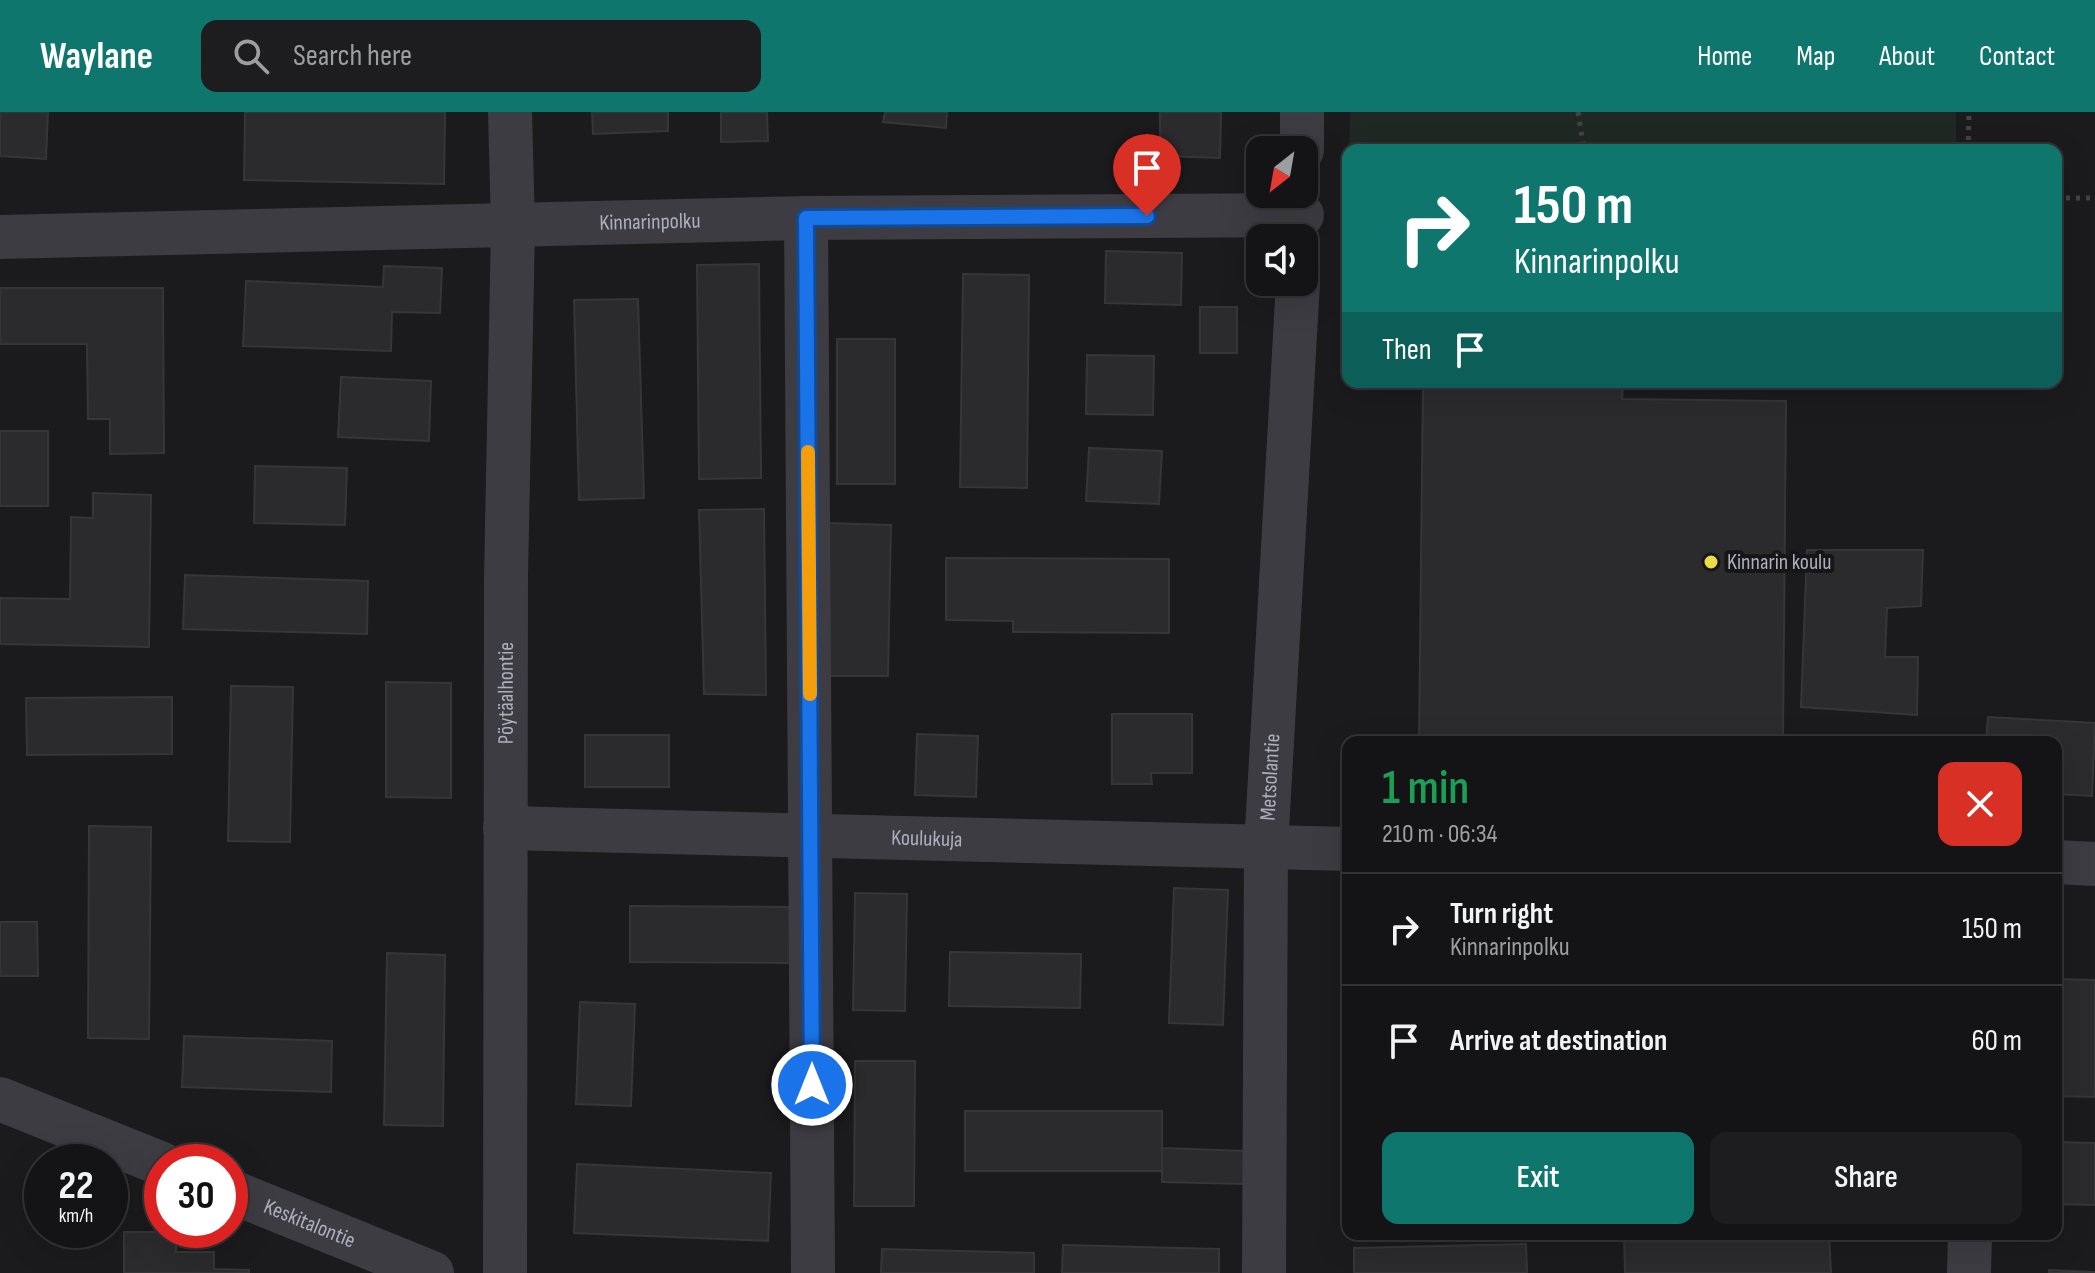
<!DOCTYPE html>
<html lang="en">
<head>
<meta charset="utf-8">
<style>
  :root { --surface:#141416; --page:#1d1d1f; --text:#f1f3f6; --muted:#9d9ea1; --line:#333335; --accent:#0f766e }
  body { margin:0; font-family:"Sofia Sans Condensed",sans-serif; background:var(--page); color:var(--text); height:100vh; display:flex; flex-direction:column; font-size:30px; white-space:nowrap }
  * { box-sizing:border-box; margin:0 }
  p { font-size:26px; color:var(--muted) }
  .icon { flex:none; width:44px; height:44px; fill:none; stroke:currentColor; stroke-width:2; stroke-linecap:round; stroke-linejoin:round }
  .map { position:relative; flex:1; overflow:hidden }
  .sheet { position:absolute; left:1342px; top:624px; width:720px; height:504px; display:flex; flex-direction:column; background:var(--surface); border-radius:16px; box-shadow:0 8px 32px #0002,0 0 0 2px var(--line) }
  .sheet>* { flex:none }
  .top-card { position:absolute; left:1342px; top:32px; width:720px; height:244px; border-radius:16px; box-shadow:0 8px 32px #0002,0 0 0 2px var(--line); background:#0f766e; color:#fff; overflow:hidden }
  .needle { width:52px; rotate:211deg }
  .controls { position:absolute; left:1246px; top:24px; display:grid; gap:16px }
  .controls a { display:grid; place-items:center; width:72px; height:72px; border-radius:16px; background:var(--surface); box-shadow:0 8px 32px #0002,0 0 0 2px var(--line); font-size:40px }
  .speed { position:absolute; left:24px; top:1032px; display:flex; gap:16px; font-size:40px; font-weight:700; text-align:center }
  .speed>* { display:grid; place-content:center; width:104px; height:104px; border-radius:50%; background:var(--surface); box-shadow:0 8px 32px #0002,0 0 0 2px var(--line); line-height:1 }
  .speed small { font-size:20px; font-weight:400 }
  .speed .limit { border:12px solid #d22; background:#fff; color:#111 }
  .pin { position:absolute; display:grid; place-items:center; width:68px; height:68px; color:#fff; margin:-82px -34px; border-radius:50% 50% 50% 0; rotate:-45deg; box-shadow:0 0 8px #0007 }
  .pin .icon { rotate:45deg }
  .me { position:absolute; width:88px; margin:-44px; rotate:0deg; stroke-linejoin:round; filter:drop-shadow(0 0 6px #0008) }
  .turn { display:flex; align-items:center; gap:28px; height:168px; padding:0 40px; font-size:36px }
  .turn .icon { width:104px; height:104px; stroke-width:2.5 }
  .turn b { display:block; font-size:56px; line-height:68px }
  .then { display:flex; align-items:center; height:76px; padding:0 40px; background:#0003; gap:16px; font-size:30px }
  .round { display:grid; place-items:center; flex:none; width:84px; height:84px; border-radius:16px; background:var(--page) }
  .overview { display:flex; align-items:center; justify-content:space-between; height:136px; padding:0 40px }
  h1 { font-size:48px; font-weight:600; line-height:60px; color:#1e9e55 }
  .button { display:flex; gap:16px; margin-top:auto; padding:16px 40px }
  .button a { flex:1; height:92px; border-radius:16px; background:var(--accent); color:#fff; font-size:32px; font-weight:600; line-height:92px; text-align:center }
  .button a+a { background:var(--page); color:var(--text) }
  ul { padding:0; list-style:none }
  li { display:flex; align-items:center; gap:24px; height:112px; padding:0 40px; border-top:2px solid var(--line) }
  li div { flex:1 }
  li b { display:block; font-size:30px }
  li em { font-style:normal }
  header { display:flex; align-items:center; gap:48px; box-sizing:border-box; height:112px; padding:0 40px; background:var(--accent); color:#fff }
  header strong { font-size:38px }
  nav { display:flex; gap:44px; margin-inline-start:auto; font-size:28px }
  .search { width:560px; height:72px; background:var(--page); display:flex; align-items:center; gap:20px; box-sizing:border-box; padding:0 28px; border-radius:16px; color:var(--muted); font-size:30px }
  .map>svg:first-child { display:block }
  .green { fill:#202823 }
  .building { fill:#2b2b2e; stroke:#363539; stroke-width:2 }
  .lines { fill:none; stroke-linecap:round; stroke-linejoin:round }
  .path { stroke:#424249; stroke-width:5; stroke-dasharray:4 6; stroke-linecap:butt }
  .minor { stroke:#3c3c42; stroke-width:44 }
  .tertiary { stroke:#3c3c42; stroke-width:44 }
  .route-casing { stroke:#114b97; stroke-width:20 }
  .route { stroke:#1a73e8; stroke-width:14 }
  .slow { stroke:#f59e0b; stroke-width:14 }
  .poi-dot { fill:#ebdb44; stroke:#161518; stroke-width:3 }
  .labels { text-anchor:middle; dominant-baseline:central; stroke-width:8; stroke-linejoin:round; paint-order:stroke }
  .street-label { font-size:22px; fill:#aeafbc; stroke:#161518 }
  .poi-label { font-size:22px; fill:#aeafbc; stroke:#161518; text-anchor:start }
</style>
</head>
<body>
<header>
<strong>Waylane</strong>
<div class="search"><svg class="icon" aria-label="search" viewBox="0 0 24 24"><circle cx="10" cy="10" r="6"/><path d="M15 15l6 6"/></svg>Search here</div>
<nav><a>Home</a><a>Map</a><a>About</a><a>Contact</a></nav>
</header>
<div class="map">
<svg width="2095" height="1161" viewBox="0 0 2095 1161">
  <rect width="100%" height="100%" fill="#1b1a1d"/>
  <!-- green -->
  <path class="green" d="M1350 0H1956V38H1349Z"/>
  <!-- building -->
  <path class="building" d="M0 0H48L46 47 0 44Z
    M245 0H445L444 72 244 68Z
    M592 0H668V19L593 22Z
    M721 0H767L768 29 721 30Z
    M885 0H947L946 16 883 10Z
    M1160 0H1221L1220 46 1160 44Z
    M1106 139 1182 141 1181 193 1105 191Z
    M759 152 761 366 699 367 697 153Z
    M384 154 442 156 440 201 392 200 391 239 243 234 246 169 383 175Z
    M963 162 1029 163 1027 376 960 375Z
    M0 176H163L164 341 110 342V307H88L87 232H0Z
    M638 187 644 386 579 388 574 188Z
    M1200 195H1237V241H1200Z
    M837 227H895V372H837Z
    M1087 243 1154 244 1153 303 1086 302Z
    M341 265 431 269 429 329 338 325Z
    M1423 270H1623L1622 287 1786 289 1783 630H1419Z
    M0 319H48V394H0Z
    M1089 336 1162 339 1159 392 1086 389Z
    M255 354 347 356 345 413 254 411Z
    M93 381 151 383 149 535 0 532V486L70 487 71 405 93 406Z
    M764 397 766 583 704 582 699 398Z
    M826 411 891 413 888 564H824Z
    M1807 438H1923L1921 494 1887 496 1885 545H1918L1917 603 1801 595Z
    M946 446 1169 447V521L1013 520V509L946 508Z
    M185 463 368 469 367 522 183 517Z
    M386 570 451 571V686L386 685Z
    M231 574 293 575 290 730 228 729Z
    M172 585V642L27 643 26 586Z
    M1112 602H1192V661H1151L1152 672H1112Z
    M1988 605 2095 611 2092 684 2056 682V630H1986Z
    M917 622 978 624 976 685 915 683Z
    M585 623H669V675H585Z
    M89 714 151 715 149 927 88 926Z
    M1174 776 1228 778 1223 913 1169 911Z
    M855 781 907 782 905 899 853 898Z
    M630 794 792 795V851L630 850Z
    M0 810H37L38 864H0Z
    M950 840 1081 842 1080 896 949 894Z
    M387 841 445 843 443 1014 384 1013Z
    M2056 867 2095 868V985L2056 984Z
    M580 890 635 892 631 994 576 992Z
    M184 924 332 929 331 980 182 975Z
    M855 949H915L914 1094H854Z
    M965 999H1162V1059H965Z
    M2056 1030 2095 1031V1093L2056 1092Z
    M1162 1036 1245 1039V1072L1162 1070Z
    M577 1052 771 1061 768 1129 574 1121Z
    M124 1120H176V1140H214V1157L249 1158V1161H124Z
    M1765 1122H1829L1831 1161H1625L1624 1126Z
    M1526 1132 1527 1161H1354V1136Z
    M1063 1133 1219 1137V1161H1062Z
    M882 1137 1034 1141V1161H881Z
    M2049 1158 2095 1160V1161H2049Z"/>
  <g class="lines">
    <!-- path -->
    <path class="path" d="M1578 0 1584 38
      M1968 38 1969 0
      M2056 86H2095"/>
    <!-- minor -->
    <g class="minor">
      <path d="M1302 38V0"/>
      <path d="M806 106 813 1161"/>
      <path id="s1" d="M0 125 806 106 1302 103"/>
      <path id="s2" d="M505 716 1348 737"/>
      <path d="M2056 750 2095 752"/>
      <path id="s3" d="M505 1161 506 465 513 115 510 0"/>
      <path id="s4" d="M1264 1161 1266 736 1298 170"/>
      <path d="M1969 1161 1970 1122"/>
    </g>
    <!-- tertiary -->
    <g class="tertiary">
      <path d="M0 987 162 1052"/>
      <path id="s5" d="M230 1079 432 1161"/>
    </g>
  </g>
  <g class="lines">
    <defs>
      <path id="route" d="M812 973 806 106 1147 104"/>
    </defs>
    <!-- route casing -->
    <use href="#route" class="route-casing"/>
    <!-- route -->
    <use href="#route" class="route"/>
    <!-- slow -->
    <path class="slow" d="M808 340 810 582"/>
  </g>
  <!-- markers -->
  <circle class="poi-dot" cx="1711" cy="450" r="8"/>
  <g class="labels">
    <!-- street labels -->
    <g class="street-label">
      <text stroke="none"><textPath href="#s1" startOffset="650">Kinnarinpolku</textPath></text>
      <text stroke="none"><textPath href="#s3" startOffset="580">Pöytäalhontie</textPath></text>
      <text stroke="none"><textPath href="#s4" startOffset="496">Metsolantie</textPath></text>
      <text stroke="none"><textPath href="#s2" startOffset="422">Koulukuja</textPath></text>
      <text stroke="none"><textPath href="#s5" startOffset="86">Keskitalontie</textPath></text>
    </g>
    <!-- poi labels -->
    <g class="poi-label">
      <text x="1727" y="450">Kinnarin koulu</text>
    </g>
  </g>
</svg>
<div class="controls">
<a><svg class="needle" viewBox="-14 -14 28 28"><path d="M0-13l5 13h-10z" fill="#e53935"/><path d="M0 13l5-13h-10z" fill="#9d9ea1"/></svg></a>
<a><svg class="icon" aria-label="sound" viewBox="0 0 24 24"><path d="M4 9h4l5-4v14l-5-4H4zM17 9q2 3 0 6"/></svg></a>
</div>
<div class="speed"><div>22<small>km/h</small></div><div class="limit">30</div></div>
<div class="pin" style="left:1147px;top:104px;background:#d93025"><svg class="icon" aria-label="arrive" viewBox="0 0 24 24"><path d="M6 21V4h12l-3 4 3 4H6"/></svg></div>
<svg class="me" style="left:812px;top:973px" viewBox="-20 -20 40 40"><circle r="17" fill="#1a73e8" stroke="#fff" stroke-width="3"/><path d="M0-11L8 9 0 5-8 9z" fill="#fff"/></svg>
<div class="top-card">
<div class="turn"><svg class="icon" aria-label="right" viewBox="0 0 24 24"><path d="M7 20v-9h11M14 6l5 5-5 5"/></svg><div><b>150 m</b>Kinnarinpolku</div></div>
<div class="then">Then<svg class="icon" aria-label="arrive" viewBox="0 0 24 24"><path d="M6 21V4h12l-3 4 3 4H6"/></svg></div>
</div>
<section class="sheet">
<div class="overview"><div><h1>1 min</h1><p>210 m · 06:34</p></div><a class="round" style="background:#d93025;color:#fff"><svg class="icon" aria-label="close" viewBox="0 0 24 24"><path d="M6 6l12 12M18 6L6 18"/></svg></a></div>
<ul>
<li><svg class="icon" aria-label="right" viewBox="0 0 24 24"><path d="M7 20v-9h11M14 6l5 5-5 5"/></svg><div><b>Turn right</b><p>Kinnarinpolku</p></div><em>150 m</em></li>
<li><svg class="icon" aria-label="arrive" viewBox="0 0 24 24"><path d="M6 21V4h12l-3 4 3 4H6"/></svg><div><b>Arrive at destination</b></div><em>60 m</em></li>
</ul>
<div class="button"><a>Exit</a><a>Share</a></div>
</section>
</div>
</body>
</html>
